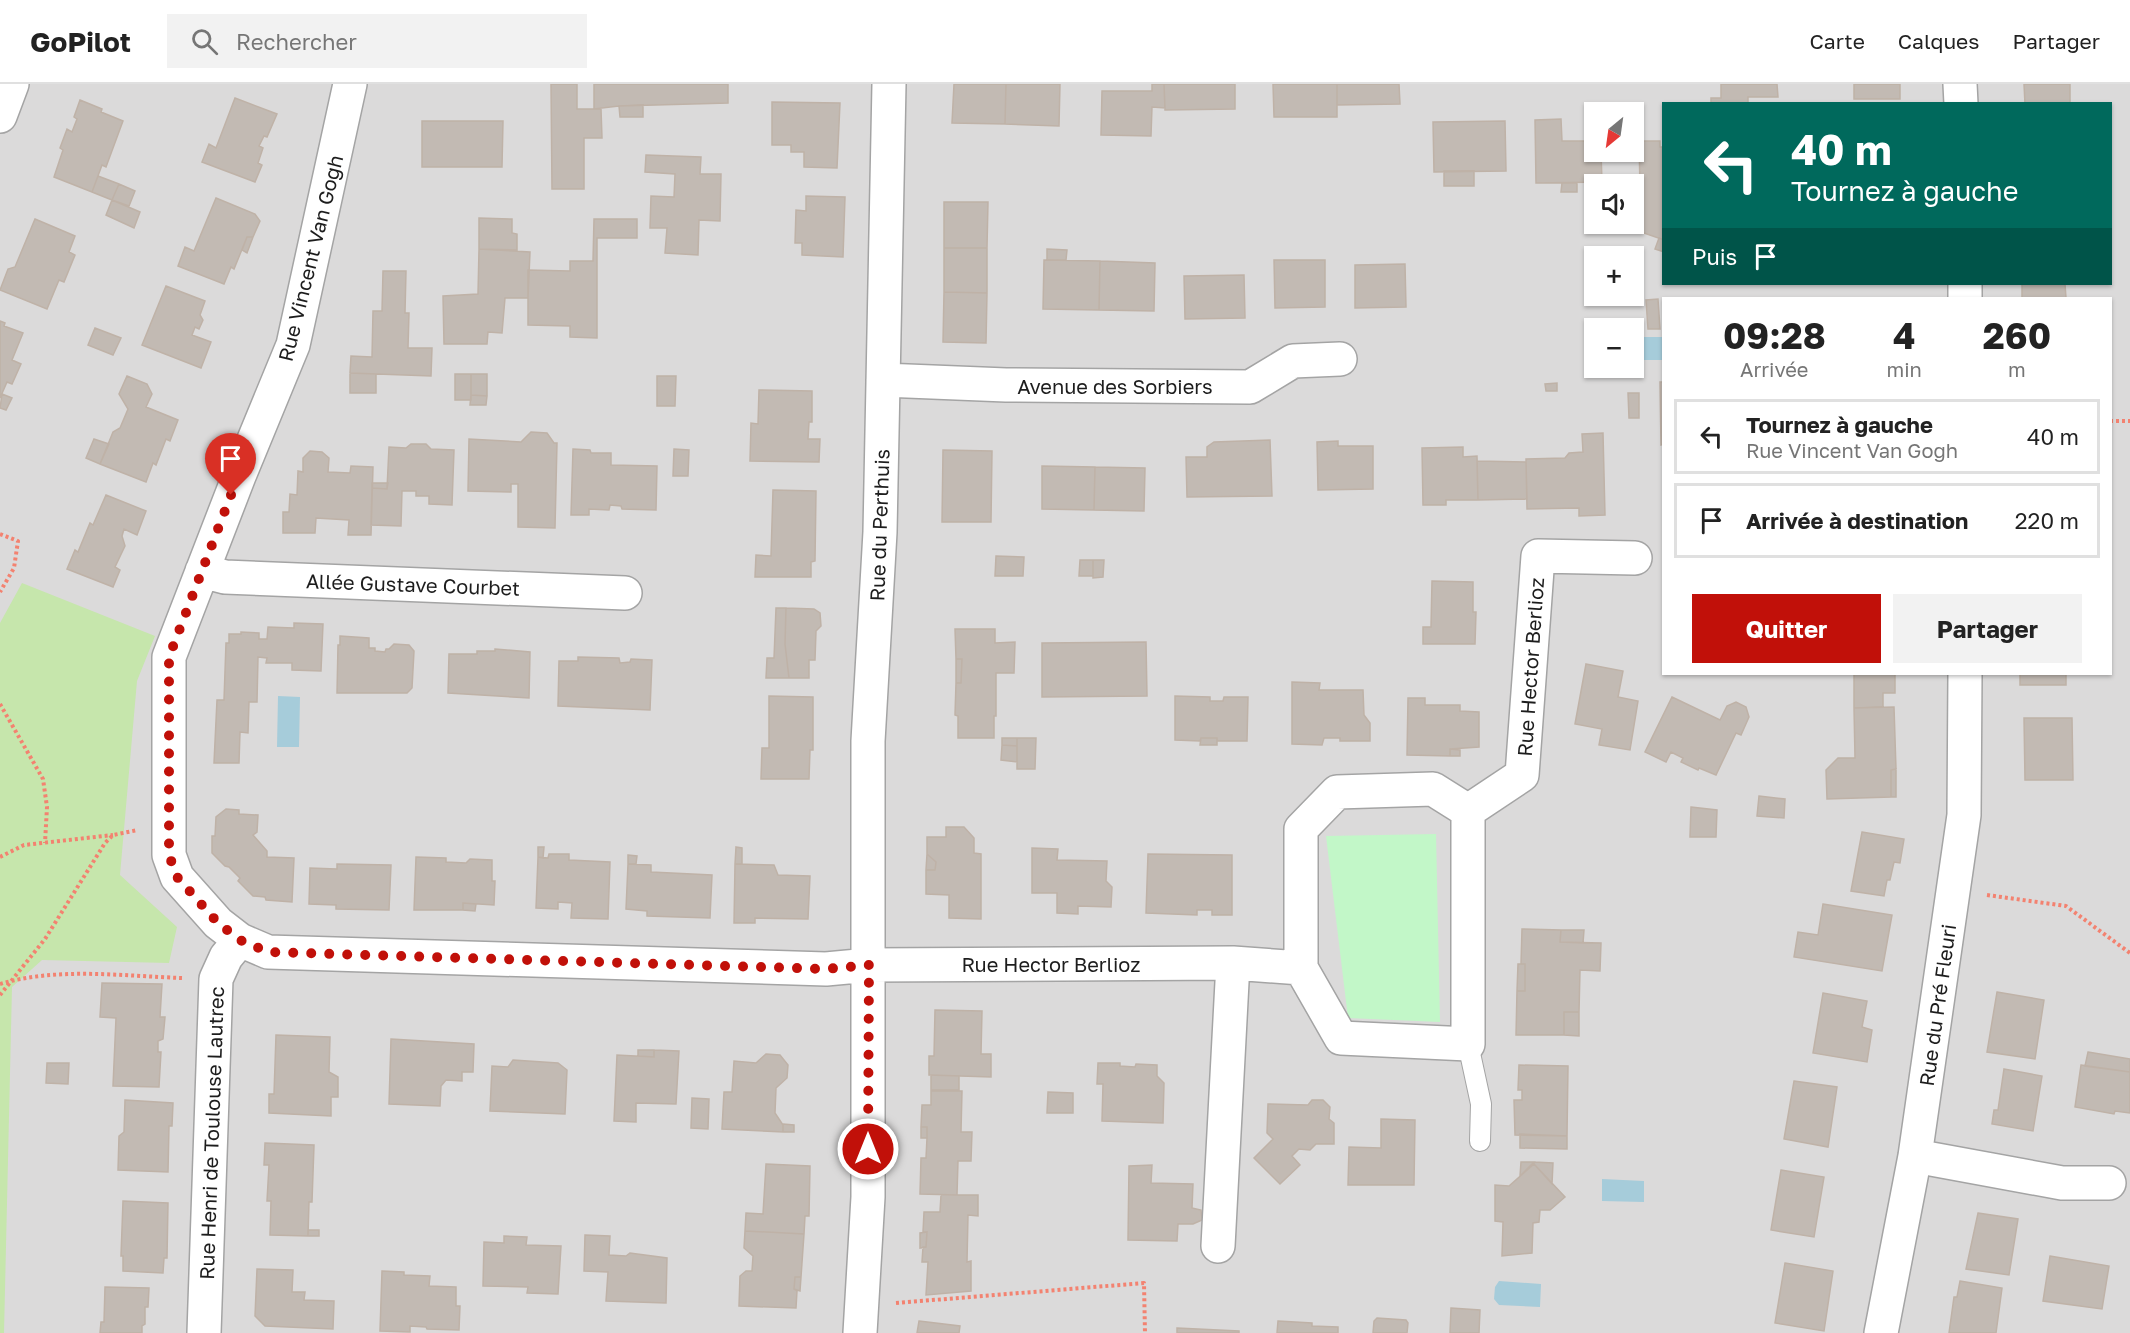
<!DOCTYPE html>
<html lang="fr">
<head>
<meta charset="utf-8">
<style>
  :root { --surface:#fff; --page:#f2f2f2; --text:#222; --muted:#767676; --line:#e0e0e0; --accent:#c11009 }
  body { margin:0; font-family:"Golos Text",sans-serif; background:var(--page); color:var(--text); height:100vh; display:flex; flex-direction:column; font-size:22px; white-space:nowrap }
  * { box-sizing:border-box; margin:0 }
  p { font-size:20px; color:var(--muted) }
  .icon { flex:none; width:33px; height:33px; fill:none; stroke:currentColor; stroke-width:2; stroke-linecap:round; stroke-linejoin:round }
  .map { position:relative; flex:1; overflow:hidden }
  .side { position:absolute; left:1662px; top:213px; width:450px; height:378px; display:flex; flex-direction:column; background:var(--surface); border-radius:0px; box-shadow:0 2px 4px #0004 }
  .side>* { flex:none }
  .hud { position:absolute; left:1662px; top:18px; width:450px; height:183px; border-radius:0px; box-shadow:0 2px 4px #0004; background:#00695c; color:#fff; overflow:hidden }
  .needle { width:39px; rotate:209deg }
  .controls { position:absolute; left:1584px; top:18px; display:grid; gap:12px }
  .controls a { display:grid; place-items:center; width:60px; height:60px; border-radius:0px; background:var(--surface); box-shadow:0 2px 4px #0004; font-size:30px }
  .pin { position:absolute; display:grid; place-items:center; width:51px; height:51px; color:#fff; margin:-62px -26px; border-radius:50% 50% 50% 0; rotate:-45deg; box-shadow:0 0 6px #0007 }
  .pin .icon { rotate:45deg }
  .me { position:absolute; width:66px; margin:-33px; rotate:0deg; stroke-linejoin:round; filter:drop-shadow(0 0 4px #0008) }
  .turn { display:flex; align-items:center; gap:21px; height:126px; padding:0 30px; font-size:27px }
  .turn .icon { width:78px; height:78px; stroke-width:2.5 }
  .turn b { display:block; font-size:42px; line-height:51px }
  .then { display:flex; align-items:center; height:57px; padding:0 30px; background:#0003; gap:12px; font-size:22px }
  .eta { display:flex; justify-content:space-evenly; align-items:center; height:102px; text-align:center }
  .eta b { font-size:36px; font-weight:700; line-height:42px }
  .cta { display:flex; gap:12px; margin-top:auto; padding:12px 30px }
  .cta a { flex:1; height:69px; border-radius:0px; background:var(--accent); color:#fff; font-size:24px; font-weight:700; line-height:69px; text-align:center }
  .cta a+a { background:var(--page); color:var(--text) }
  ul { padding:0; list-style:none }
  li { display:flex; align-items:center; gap:18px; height:75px; margin:0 12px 9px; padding:0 18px; border:3px solid var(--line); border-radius:0px }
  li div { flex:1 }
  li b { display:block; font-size:22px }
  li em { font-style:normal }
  header { display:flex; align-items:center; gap:36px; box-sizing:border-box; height:84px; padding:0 30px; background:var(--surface); border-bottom:2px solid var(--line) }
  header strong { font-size:28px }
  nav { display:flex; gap:33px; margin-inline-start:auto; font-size:21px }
  .search { width:420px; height:54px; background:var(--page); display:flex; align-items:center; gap:15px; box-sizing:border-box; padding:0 21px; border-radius:0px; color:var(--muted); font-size:22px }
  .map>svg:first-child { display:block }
  .residential { fill:#dbdada; fill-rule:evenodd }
  .grass { fill:#c6e6ac }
  .park { fill:#c2f7c8 }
  .water { fill:#a6ccda }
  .building { fill:#c2bab3; stroke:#bfb2a7; stroke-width:1.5 }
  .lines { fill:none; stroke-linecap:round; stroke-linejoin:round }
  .service-casing { stroke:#a4a4a4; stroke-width:22 }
  .minor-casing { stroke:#a4a4a4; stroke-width:36 }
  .path { stroke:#f38270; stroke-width:4; stroke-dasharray:3 3; stroke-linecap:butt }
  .service { stroke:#fff; stroke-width:20 }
  .minor { stroke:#fff; stroke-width:33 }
  .route { stroke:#c11009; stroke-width:10; stroke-dasharray:0 18 }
  .labels { text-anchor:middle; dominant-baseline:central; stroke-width:5; stroke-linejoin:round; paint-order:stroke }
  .street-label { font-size:20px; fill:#1d1d1d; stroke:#fff }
</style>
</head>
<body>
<header>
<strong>GoPilot</strong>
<div class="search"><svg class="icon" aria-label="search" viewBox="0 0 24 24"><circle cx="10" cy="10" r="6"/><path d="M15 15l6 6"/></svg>Rechercher</div>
<nav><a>Carte</a><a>Calques</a><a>Partager</a></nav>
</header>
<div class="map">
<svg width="2130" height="1249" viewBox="0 0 2130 1249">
  <rect width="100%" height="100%" fill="#eeebe4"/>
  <!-- residential -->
  <path class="residential" d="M0 0H2130V1249H0ZM1664 20H2110V200H1664ZM1594 28H1634V68H1594ZM1594 100H1634V140H1594ZM1594 172H1634V212H1594ZM1664 214H2110V590H1664ZM1594 244H1634V284H1594Z"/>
  <!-- grass -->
  <path class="grass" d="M22 499 155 552 137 597 120 791 177 843 169 879 42 876 12 903 4 1249H0V539Z"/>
  <!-- park -->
  <path class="park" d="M1436 750 1440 938 1348 934 1326 752Z"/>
  <!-- water -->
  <path class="water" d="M1642 253H1663V276H1642Z
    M278 612 300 613 299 663H277Z
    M1602 1095 1644 1097V1118L1602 1117Z
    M1499 1197 1541 1200 1540 1223 1499 1221 1494 1215 1495 1203Z"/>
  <!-- building -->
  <path class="building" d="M551 0H577V25H601L602 54H584V105H552Z
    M594 0H728V19L619 22 594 25Z
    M954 0H1006L1005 40 952 39Z
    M1006 0H1060L1059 42 1005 40Z
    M1152 0H1164L1165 24 1152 23 1151 52 1101 51 1102 7H1152Z
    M1164 0H1235V25L1165 26Z
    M1273 0H1337V33H1274Z
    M1337 0H1399L1400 20 1337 21Z
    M1721 0H1777L1778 13H1748V20H1711V14H1721Z
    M1854 0H1900V15H1854Z
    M2024 0H2070V20H2025Z
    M235 14 277 30 267 53 264 52 259 62 263 64 258 79 262 81 255 98 202 78 209 60 216 64Z
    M80 16 102 25 101 28 123 37 106 83 102 81 92 108 54 93 63 66 60 64 67 45 72 48 77 35 74 33Z
    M772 18 840 19 837 84 804 83V68H791V61H772Z
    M643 21V33H620L619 22Z
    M1561 35 1562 57H1594V68H1601L1602 98 1536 99 1535 36Z
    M422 37H503L502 83H422Z
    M1505 37 1506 87 1434 88 1433 38Z
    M1639 57H1660V63H1664V156L1641 148Z
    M646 71 701 73 700 90H721L720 137 699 136 698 171 665 169 667 144H650L651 112 674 113 675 90 645 88Z
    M1444 87H1474V102H1444Z
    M98 92 119 100 112 116 92 108Z
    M1562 99H1577V108H1561Z
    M119 100 135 107 129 122 112 116Z
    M806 112 845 113 843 173 802 171V159H795L796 126 806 127Z
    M216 114 255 130 260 137 253 153H247L234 185 231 183 224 200 178 182 185 163 194 167Z
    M112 116 140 128 134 144 106 131Z
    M944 118H988L987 164H944Z
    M479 134 512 135V149L517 150V166L479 165Z
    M35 135 75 152 69 168 75 171 64 198 59 196 47 225 0 206 8 185 15 183Z
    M594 135H637V154H597V254L570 253V242L528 241V186L570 187V177H593Z
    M247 153H253L247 169 242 166Z
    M1659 154 1664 156V168L1655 165Z
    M944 164H987V209L944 208Z
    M479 165 530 168 528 214H505L502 249 488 248 487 260H444L443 212 478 210Z
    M1047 165 1067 166 1066 176H1047Z
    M1044 176 1100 177 1099 226 1043 225Z
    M1274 176H1325V223L1275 224Z
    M1100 177 1155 179 1154 227 1099 226Z
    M1405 180 1406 223 1355 224V181Z
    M383 187H406L405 229H409L408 264H432L431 292 350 289 351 272 372 273 373 227H382Z
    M1244 191 1245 234 1185 235 1184 192Z
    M2022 200H2065L2066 214H2022Z
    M166 202 205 217 200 231 203 236 199 245 195 243 192 251 211 258 201 284 142 261Z
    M944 208 987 209 986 259 943 258Z
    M1658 215 1660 245H1648L1646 216Z
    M0 237 5 239 4 242 23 249 12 276 21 280 12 300 7 298 0 314Z
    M95 244 121 254 113 271 88 261Z
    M350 289 376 290V309H350Z
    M455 290H471V316H455Z
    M471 290H487V312L471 311Z
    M127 292 147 300 152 310 146 323 178 336 170 357 166 355 156 381 153 379 146 398 100 380 113 348 120 344 128 325 119 310Z
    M657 292H676L675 322H657Z
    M1660 298H1664V360L1661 361Z
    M1557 299V307H1546L1545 300Z
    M759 306 812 307V338H809L808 355H820L819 378 750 377 751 339 758 340Z
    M1628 309H1639V334H1629Z
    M2 310 12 314 6 326 0 324Z
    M471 311 487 312 486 321H470Z
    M531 348 547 349 554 359H557L555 444 518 443V400H511V408L468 407 469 355 521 358Z
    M1603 349 1605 431 1579 432V424L1527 425 1526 375 1565 374 1569 369 1583 368 1582 350Z
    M94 355 109 360 100 380 86 374Z
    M1270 356 1272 412 1187 413 1186 373H1207V363L1214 358Z
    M1338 357V362H1373V405L1318 406 1317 358Z
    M411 360H426L431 365 454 366 452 421 429 420V412H416V407H402L401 442 371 441 372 404 387 405 389 363 406 364Z
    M1463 363V373L1477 372 1478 416H1446V421H1423L1422 364Z
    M573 365 590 366 591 369H611V381L657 382 656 426 622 425 621 422 610 421 609 426 589 425V431H571Z
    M674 365 689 366 688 392H673Z
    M943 366 992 367 991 438H942Z
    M310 367 322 368 329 374 328 388 350 389 351 382 373 383 371 451H348L349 436 316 434 315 449H283V428H289L290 410 297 411 298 387 303 388V374Z
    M1477 377 1526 378 1527 415 1478 416Z
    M1042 382 1095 383 1094 426 1042 425Z
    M1095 383 1145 384 1144 427 1094 426Z
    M372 399H388L387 405 372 404Z
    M773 406 816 407 815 477 811 478V493H755L756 471 771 472Z
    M106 411 146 427 137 451 124 445 122 452 125 462 115 483 120 486 113 503 67 485 75 466 78 468 90 439 93 441Z
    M996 472 1024 473 1023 492H995Z
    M1080 476H1093V492H1079Z
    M1093 476H1104L1103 493 1093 494Z
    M1432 497 1473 498V528H1476L1475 560H1423V543H1431Z
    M776 524H786L785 560 789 594H766L767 574H774Z
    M786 524 814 525 820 529 821 542 816 547 815 576H809V594H789L785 560Z
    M294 539 323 540 321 587 292 586V579H266L267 574 258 573 257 618H249L248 649 240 648 239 679H214L217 616H224L226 559H229V550H241V548L259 549V555H267L268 543 294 544Z
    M955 545H995V559L1015 558 1014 589H996V632H994V654H958V632L955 631 956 599H961L962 575H956Z
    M340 552 369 554V564H375V567L385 568 386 565H389L394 560 409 561 414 567 412 604 407 609H337L338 561H340Z
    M1146 558 1147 612 1042 613V559Z
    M495 565 530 568 529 614 448 609 449 570H477V567H495Z
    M578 573 619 574 620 579 630 578 631 575 652 576 650 626 558 622 559 577H578Z
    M956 575H962L961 599H956Z
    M1586 580 1623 587 1618 613 1638 617 1630 666 1599 661 1602 645 1575 640Z
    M1854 590H1895V609H1883V623L1854 624Z
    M2020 590H2066V601H2020Z
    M1292 598 1320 599 1319 606H1363L1364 631 1370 639V657H1340V654H1324L1322 661 1292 660Z
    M769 612 813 613V666H810L809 695H761L762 664H769Z
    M1175 612 1210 613V617H1223L1224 613H1248L1247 657H1217V654H1201L1200 657 1175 656Z
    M1672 613 1720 636 1727 622 1736 618 1746 623 1749 633 1741 651 1736 649 1716 691 1699 684 1698 686 1681 678 1683 674 1671 668 1666 678 1645 668Z
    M1408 614H1425V621H1460V627L1479 628V663L1450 665V672L1407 671Z
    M1894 623 1896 685 1891 686V713L1827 715 1826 686 1838 674H1855L1854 624Z
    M2024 634H2072L2073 696H2025Z
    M1002 654H1017V662L1002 661Z
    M1017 654H1036L1035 685H1017Z
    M1201 654H1217V661H1200Z
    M1002 661 1017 662V678L1001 676Z
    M1450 665 1460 666V672H1450Z
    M1896 685V713H1891V686Z
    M1759 712 1785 715 1784 734 1757 732Z
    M1691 723 1717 726 1716 753H1690Z
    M226 725 239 726V730L258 731 257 748 253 751 267 767V773L294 774 292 818 266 816 265 813 253 812 238 797 240 794 229 783 225 782 212 769V752H215L216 733Z
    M946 743H964L974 754V769L981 770V835L949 834V811L926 810V786H935L936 778 927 770V753H946Z
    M1862 748 1904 755 1900 779 1894 778 1890 796H1887L1884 812 1851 807Z
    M538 763H544L543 774 538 773Z
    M736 763 742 764V780H735Z
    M1032 764 1058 765 1057 776 1107 777 1106 797 1112 803 1111 823 1078 822V830L1057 829V809H1032Z
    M549 770H569V776L610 778 608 835 571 834 572 819 558 818V825L536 824 538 773 548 774Z
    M927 770 936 778 935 786H926Z
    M1148 770 1232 771V831H1212V826H1197V831L1146 829Z
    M628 771 637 772 636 780H628Z
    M416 773 446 774V778L466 779 470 775 492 776V797H495L494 821 463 819V826H414Z
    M337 780 391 781 389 826 336 825V821L309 820 310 784 337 785Z
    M628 780 651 781V788L712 791 710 834 647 832V827L626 825Z
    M735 780 774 781 778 791 810 792 808 835 755 834V839H734Z
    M463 819 476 820 475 827 463 826Z
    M1823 820 1892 831 1882 887 1794 873 1798 848 1818 851Z
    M1522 845 1561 846 1560 858 1601 859 1600 887 1580 886 1579 928H1564V951H1516L1517 907H1525V880H1521Z
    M1561 846H1584L1583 859 1560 858Z
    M1518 880H1525V907H1517Z
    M102 899 162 900 160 933H165L163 955 158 957V968H161L159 1003 113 1002 116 934 100 933Z
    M1997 908 2044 916 2035 975 1987 968Z
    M1823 909 1867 917 1862 943 1872 946 1867 978 1813 969Z
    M935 926 982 927 981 970H991V993L929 991V972H934Z
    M1564 928H1579V952L1564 951Z
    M276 951 330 953 329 988 338 993V1013H331V1032L269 1029V1010H274Z
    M391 955 474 960 473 988H462V997L446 996 441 1002 440 1022 389 1020Z
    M638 966H654V973L638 972Z
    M654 966 679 967 676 1020 636 1019V1038L614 1037 617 971 654 973Z
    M2088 968 2130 975V988L2085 982Z
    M766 970 780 971 788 981 787 994 776 1004 775 1029 783 1041V1048L722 1045 724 1008H732L734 977 756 979Z
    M513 976 558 979 567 986 565 1030 490 1027 492 982 508 983Z
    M47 979H69L68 1000 46 999Z
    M1098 979H1120V982L1135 983 1136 980 1157 981V992L1164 999 1163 1039 1102 1037 1103 1000H1097Z
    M1519 981 1568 982 1567 1052 1515 1051 1514 1016H1522V1006H1518Z
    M2081 981 2130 988V1029L2115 1027 2114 1030 2075 1023Z
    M2004 985 2042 992 2033 1047 1992 1040 1994 1026H1998Z
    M931 991 959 992V1006H931Z
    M1794 997 1837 1003 1828 1063 1784 1055Z
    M931 1007H962L961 1048H972L971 1077H958L957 1111 920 1110 921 1074H926L927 1054V1043H921L922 1021H931Z
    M1048 1008 1073 1009V1029H1047Z
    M692 1014 709 1015 708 1045 691 1044Z
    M125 1016 173 1019 172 1042H169L168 1088 118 1086 119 1052 124 1048Z
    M1312 1016H1323L1330 1023 1329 1035 1334 1039V1060H1316L1310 1066 1299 1065 1292 1072 1300 1081 1280 1100 1254 1074 1273 1055 1267 1049 1268 1020 1308 1021Z
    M1381 1035 1415 1036 1414 1101H1348L1349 1063 1381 1064Z
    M783 1040 794 1041V1048H783Z
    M921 1043H927V1054H921Z
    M1520 1050 1567 1052V1065L1520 1064Z
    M265 1059 314 1061 312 1118H309L308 1152 270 1151 271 1117H267L269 1081H264Z
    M1521 1078H1534L1520 1092Z
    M1534 1078 1553 1079 1552 1100 1534 1080Z
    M766 1080 810 1082 809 1132H805L804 1150 745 1147 746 1129 763 1130Z
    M1534 1080 1565 1113 1550 1126H1540L1539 1138 1533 1139 1532 1169 1502 1172 1503 1138 1495 1137V1101L1509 1102Z
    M1152 1081 1151 1099 1193 1100 1192 1124 1201 1126 1202 1136 1193 1140H1178L1177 1157 1128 1156 1129 1082Z
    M1781 1086 1824 1093 1814 1153 1771 1146Z
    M941 1111H978V1132L968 1131 967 1178 971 1177V1207L926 1211 928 1178H922L923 1163H926L927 1148H923L924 1128H940Z
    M123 1117 168 1119 167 1174H164L163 1189 123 1187V1172H121Z
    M1978 1129 2018 1135 2009 1191 1966 1185Z
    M308 1146H319V1152H308Z
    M745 1147 804 1150 801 1193H795L794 1205 797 1207 796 1224 739 1222 740 1192 746 1187H752L753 1172 744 1164Z
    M927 1148 926 1163 920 1164V1149Z
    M585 1151 610 1152 609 1171 626 1172 630 1169 667 1174 666 1219 606 1217 608 1188 584 1187Z
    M504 1152 527 1153 526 1161 561 1162 558 1210 527 1209 528 1203 483 1202 484 1158 504 1159Z
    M2050 1172 2109 1182 2102 1225 2043 1217Z
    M1785 1179 1833 1187 1824 1247 1775 1239Z
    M257 1185 293 1186 292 1208H305L304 1216 334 1217 333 1245 265 1242 255 1232Z
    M382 1187 404 1188V1191L430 1192 429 1202 456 1203V1222H460L459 1246 427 1245 426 1243 410 1242V1248L380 1247Z
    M795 1193H801L800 1207 794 1205Z
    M1960 1197 2002 1204 1996 1249H1949L1954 1213H1957Z
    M105 1203 149 1204 148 1223H145V1240L142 1242V1249H100L101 1238H104Z
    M1451 1224 1480 1226 1479 1249H1450Z
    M1377 1234 1406 1236 1408 1239 1407 1249H1373L1374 1237Z
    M919 1237 960 1242 959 1249H917Z
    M1278 1237 1312 1239V1242L1338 1243V1249H1277Z
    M1177 1244 1239 1247V1249H1177Z"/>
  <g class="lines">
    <defs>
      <path id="service" d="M1468 960 1481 1020 1480 1057"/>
      <path id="minor" d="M350 0 293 261 239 392 169 573V771L177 793 218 839 240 856 268 868 826 885 869 881 1233 879 1301 884 1341 954 1468 960V727L1433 705 1337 708 1301 745V884
        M1960 0 1961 20
        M0 32 12 0
        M1965 200V214
        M883 296 1006 301 1250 303 1293 277 1340 275
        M202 487 225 493 625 509
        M1468 727 1522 691 1538 472 1635 474
        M1915 1072 2062 1099H2109
        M1218 1162 1233 879
        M204 1249 216 895 226 873 240 856
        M860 1249 868 1113V657L880 448 889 0
        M1881 1249 1915 1072 1964 731 1965 590"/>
    </defs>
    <!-- service casing -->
    <use href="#service" class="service-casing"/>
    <!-- minor casing -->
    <use href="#minor" class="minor-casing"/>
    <!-- path -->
    <path class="path" d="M2110 337H2130
      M0 450 18 457 14 484 0 508
      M0 620 43 695 47 723 45 759
      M0 773 24 761 113 751
      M1987 811 2066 822 2130 869
      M0 900C56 883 124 892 182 894
      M0 911 45 855 105 759 113 751 138 746
      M896 1219 1144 1199 1145 1249"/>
    <!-- service -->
    <use href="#service" class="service"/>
    <!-- minor -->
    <use href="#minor" class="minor"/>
  </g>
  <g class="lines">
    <!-- route -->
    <path class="route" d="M231 411 169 573V771L177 793 218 839 240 856 268 868 826 885 869 881 868 1065"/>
  </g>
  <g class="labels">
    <!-- street labels -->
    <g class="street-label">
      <text transform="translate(310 174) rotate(-76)">Rue Vincent Van Gogh</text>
      <text x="1115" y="302">Avenue des Sorbiers</text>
      <text transform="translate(879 441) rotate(-88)">Rue du Perthuis</text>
      <text transform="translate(413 500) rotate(2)">Allée Gustave Courbet</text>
      <text transform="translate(1530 583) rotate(-86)">Rue Hector Berlioz</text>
      <text x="1051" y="880">Rue Hector Berlioz</text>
      <text transform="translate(1937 921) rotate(-82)">Rue du Pré Fleuri</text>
      <text transform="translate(211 1049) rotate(-88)">Rue Henri de Toulouse Lautrec</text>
    </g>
  </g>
</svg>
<div class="controls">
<a><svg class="needle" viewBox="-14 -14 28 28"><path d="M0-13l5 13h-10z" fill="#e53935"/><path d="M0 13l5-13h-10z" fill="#767676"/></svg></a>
<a><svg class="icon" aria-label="sound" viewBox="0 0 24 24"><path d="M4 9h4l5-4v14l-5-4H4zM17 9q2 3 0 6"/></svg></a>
<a>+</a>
<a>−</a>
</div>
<div class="pin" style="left:231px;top:411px;background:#d93025"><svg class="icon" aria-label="arrive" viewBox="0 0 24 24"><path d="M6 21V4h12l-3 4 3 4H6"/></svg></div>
<svg class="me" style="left:868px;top:1065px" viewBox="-20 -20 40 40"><circle r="17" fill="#c11009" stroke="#fff" stroke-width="3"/><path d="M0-11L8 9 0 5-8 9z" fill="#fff"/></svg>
<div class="hud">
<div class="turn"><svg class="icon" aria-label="left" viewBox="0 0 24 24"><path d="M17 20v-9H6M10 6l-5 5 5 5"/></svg><div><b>40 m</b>Tournez à gauche</div></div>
<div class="then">Puis<svg class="icon" aria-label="arrive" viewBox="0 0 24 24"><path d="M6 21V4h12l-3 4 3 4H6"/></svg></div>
</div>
<section class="side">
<div class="eta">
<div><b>09:28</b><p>Arrivée</p></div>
<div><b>4</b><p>min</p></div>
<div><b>260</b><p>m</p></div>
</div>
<ul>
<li><svg class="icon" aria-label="left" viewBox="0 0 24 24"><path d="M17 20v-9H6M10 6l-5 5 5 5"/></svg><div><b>Tournez à gauche</b><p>Rue Vincent Van Gogh</p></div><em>40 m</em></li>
<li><svg class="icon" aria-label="arrive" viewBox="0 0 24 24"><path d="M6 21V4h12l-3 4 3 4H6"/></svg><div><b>Arrivée à destination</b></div><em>220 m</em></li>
</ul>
<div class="cta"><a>Quitter</a><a>Partager</a></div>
</section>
</div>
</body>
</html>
